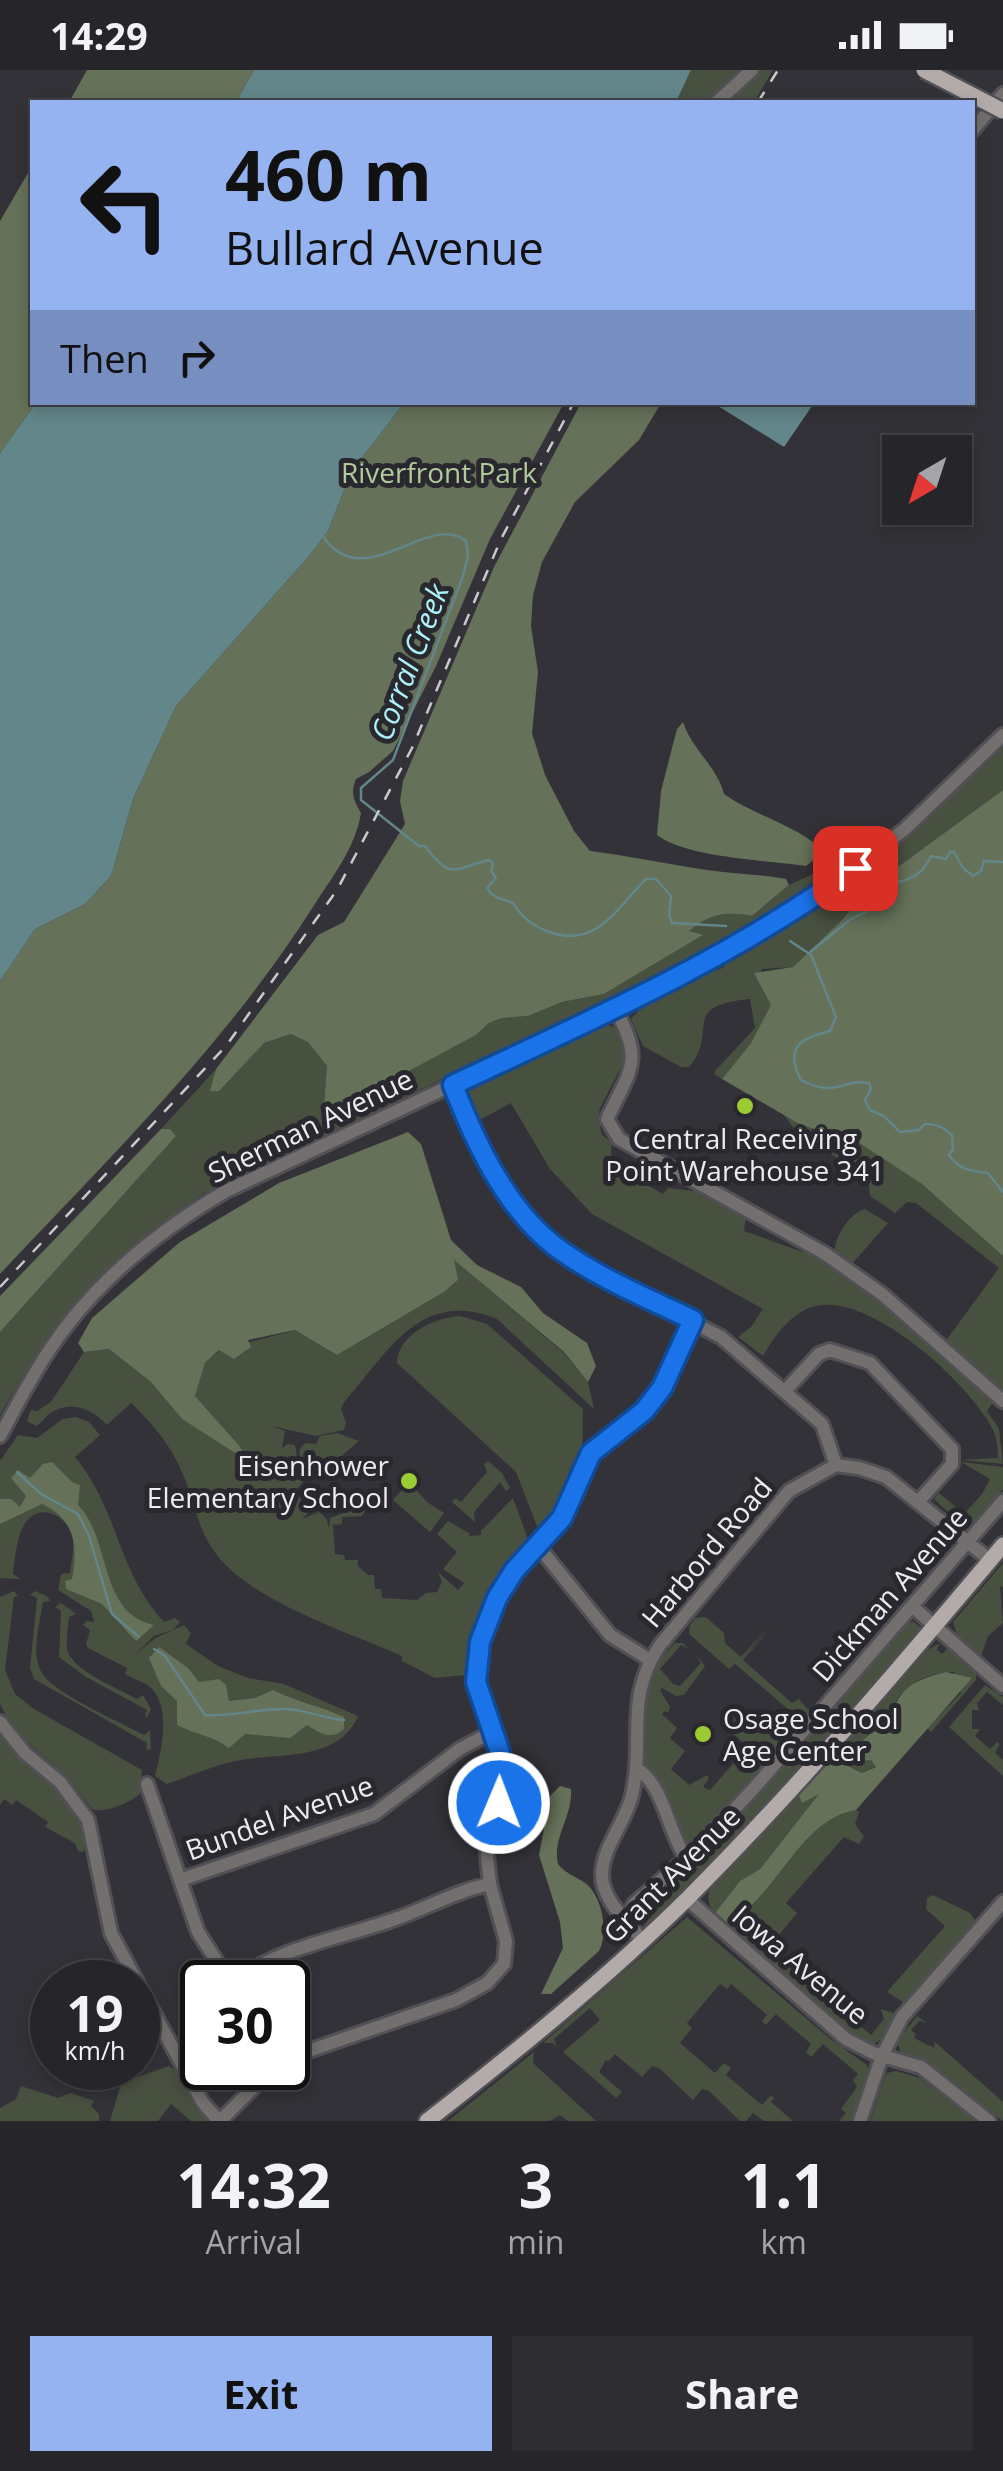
<!DOCTYPE html>
<html lang="en">
<head>
<meta charset="utf-8">
<style>
  :root { --surface:#26262a; --page:#2e2e32; --text:#f1f3f6; --muted:#a4a5a8; --line:#424347; --accent:#95b2f1 }
  body { margin:0; font-family:"Open Sans",sans-serif; background:var(--page); color:var(--text); height:100vh; display:flex; flex-direction:column; font-size:38px; white-space:nowrap }
  * { box-sizing:border-box; margin:0 }
  p { font-size:32px; color:var(--muted) }
  .icon { flex:none; width:55px; height:55px; fill:none; stroke:currentColor; stroke-width:2; stroke-linecap:round; stroke-linejoin:round }
  .map { position:relative; height:2051px; overflow:hidden }
  .panel { display:flex; flex-direction:column; background:var(--surface); flex:1 }
  .panel>* { flex:none }
  .guide { position:absolute; left:30px; top:30px; width:945px; height:305px; border-radius:0px; box-shadow:0 5px 15px #0003,0 0 0 2px var(--line); background:#95b2f1; color:#111; overflow:hidden }
  .needle { width:65px; rotate:219deg }
  .buttons { position:absolute; left:882px; top:365px; display:grid; gap:20px }
  .buttons a { display:grid; place-items:center; width:90px; height:90px; border-radius:0px; background:var(--surface); box-shadow:0 5px 15px #0003,0 0 0 2px var(--line); font-size:50px }
  .speed { position:absolute; left:30px; top:1890px; display:flex; gap:20px; font-size:50px; font-weight:700; text-align:center }
  .speed>* { display:grid; place-content:center; width:130px; height:130px; border-radius:50%; background:var(--surface); box-shadow:0 5px 15px #0003,0 0 0 2px var(--line); line-height:1 }
  .speed small { font-size:25px; font-weight:400 }
  .speed .limit { border:5px solid #111; border-radius:15px; background:#fff; color:#111 }
  .pin { position:absolute; display:grid; place-items:center; width:85px; height:85px; color:#fff; margin:-42px; border-radius:20px; box-shadow:0 5px 15px #0006 }
  .me { position:absolute; width:110px; margin:-55px; rotate:1deg; stroke-linejoin:round; filter:drop-shadow(0 0 8px #0008) }
  .turn { display:flex; align-items:center; gap:35px; height:210px; padding:0 30px; font-size:45px }
  .turn .icon { width:130px; height:130px; stroke-width:2.5 }
  .turn b { display:block; font-size:70px; line-height:85px }
  .then { display:flex; align-items:center; height:95px; padding:0 30px; background:#0003; gap:20px; font-size:38px }
  .eta { display:flex; justify-content:space-evenly; align-items:center; height:170px; text-align:center }
  .eta b { font-size:60px; font-weight:700; line-height:70px }
  .primary-button { display:flex; gap:20px; margin-top:auto; padding:20px 30px }
  .primary-button a { flex:1; height:115px; border-radius:0px; background:var(--accent); color:#111; font-size:40px; font-weight:700; line-height:115px; text-align:center }
  .primary-button a+a { background:var(--page); color:var(--text) }
  .status { display:flex; justify-content:space-between; align-items:center; height:70px; padding:0 50px; background:var(--surface); direction:ltr }
  .status svg { height:28px; fill:currentColor }
  .map>svg:first-child { display:block }
  .green { fill:#485040 }
  .forest { fill:#657159 }
  .water { fill:#628689 }
  .lines { fill:none; stroke-linecap:round; stroke-linejoin:round }
  .stream { stroke:#628689; stroke-width:2.5 }
  .minor-casing { stroke:#515055; stroke-width:18 }
  .major-casing { stroke:#515055; stroke-width:20 }
  .minor { stroke:#736f6f; stroke-width:12 }
  .major { stroke:#b2abaa; stroke-width:15 }
  .rail { stroke:#cac9cd; stroke-width:2.5; stroke-dasharray:12 12; stroke-linecap:butt }
  .major-bridge-casing { stroke:#515055; stroke-width:20; stroke-linecap:butt }
  .major-bridge { stroke:#b2abaa; stroke-width:15 }
  .route-casing { stroke:#114b97; stroke-width:25 }
  .route { stroke:#1a73e8; stroke-width:18 }
  .poi-dot { fill:#9bcb32; stroke:#29282e; stroke-width:4 }
  .labels { text-anchor:middle; dominant-baseline:central; stroke-width:10; stroke-linejoin:round; paint-order:stroke }
  .park-label { font-size:28px; fill:#b1ca9a; stroke:#29282e }
  .street-label { font-size:28px; fill:#ececef; stroke:#29282e }
  .poi-label { font-size:28px; fill:#ececef; stroke:#29282e }
  .water-label { font-size:30px; font-style:italic; fill:#acf2f8; stroke:#29282e }
</style>
</head>
<body>
<div class="status"><b>14:29</b><svg viewBox="0 0 49 12"><path d="M0 12V9h3v3zM5 12V6h3v6zM10 12V3h3v9zM15 12V0h3v12zM26 1h20v11H26zM47 4h2v5h-2z"/></svg></div>
<div class="map">
<svg width="1003" height="2051" viewBox="0 0 1003 2051">
  <rect width="100%" height="100%" fill="#333238"/>
  <!-- green -->
  <path class="green" d="M691 0H773L754 32H676Z
    M1003 673V720L869 818 840 852 793 897 761 899 772 935 751 973 722 1009 715 1005V1001L755 958 750 929C678 936 720 961 689 997H681L643 976 631 949 650 928 713 896 716 901 724 897 722 892C827 833 917 758 1003 673Z
    M867 776 866 783 717 882 715 879 707 883 708 887 539 963 204 1123C110 1190 58 1244 0 1345V1262L175 1067 170 1059H161L216 999 211 1021 264 973 291 964 308 971 327 996 323 1046 476 965 489 953 502 948 528 946 562 932 604 924 701 866 688 861C710 843 725 841 752 846L789 815 841 791Z
    M608 955 616 958 626 988 600 1038 598 1048 602 1065 612 1072 611 1085 616 1090 611 1094 663 1124 668 1118 702 1122 746 1146 744 1161 803 1182 805 1180 872 1222 994 1331 987 1341 999 1359 1003 1394 961 1390 998 1388C998 1378 997 1367 992 1358 969 1313 867 1219 812 1237 790 1244 774 1267 763 1286L738 1267 751 1257 763 1239 592 1144 550 1099 511 1033 478 1051 464 1024 468 1019 517 992 597 956Z
    M784 1045C807 1058 833 1059 857 1070 912 1098 957 1145 1003 1186V1322L945 1272 999 1198 916 1133 907 1132 895 1143 870 1126C869 1102 865 1102 846 1088L840 1090 795 1060Z
    M865 1139 888 1153 850 1196 834 1184C834 1168 849 1143 865 1139Z
    M452 1188 564 1283 588 1312 594 1339 497 1249C421 1218 389 1281 345 1331L341 1338 346 1353 344 1360 316 1366 272 1356 285 1361 282 1378 288 1374 295 1375 298 1391 304 1396C301 1388 294 1381 306 1373L316 1374 320 1366 337 1363 359 1371 323 1402 316 1395 309 1397 310 1402 296 1421 314 1437 302 1449 319 1442 326 1448 329 1458 330 1448 356 1438H344L342 1432 346 1426 354 1428 356 1437H367L362 1446 342 1447V1454L333 1455 335 1484 344 1485 345 1490H358V1496L368 1505H374L375 1519H381L382 1528 417 1530 426 1523 437 1522 442 1512 438 1502 458 1520 464 1513 443 1499 457 1482 437 1464 448 1451 469 1463V1466L481 1465V1461L513 1428 529 1472 526 1480 502 1508 473 1563 466 1605 435 1608 402 1591V1586C346 1561 245 1530 212 1478 196 1454 193 1425 181 1400 170 1374 151 1352 131 1333L107 1355C92 1338 68 1329 48 1345 44 1349 41 1353 36 1356L27 1351 31 1340 37 1341 51 1332 84 1282 109 1279 151 1312 182 1349 240 1385 237 1373 195 1326 205 1293 220 1280 296 1260 337 1285 444 1222 458 1210Z
    M460 1246 487 1254 583 1339C581 1361 588 1385 569 1399L573 1402 566 1424 542 1458 537 1456 516 1402 397 1293C398 1264 434 1248 460 1246Z
    M76 1347 89 1352 100 1365 75 1387C119 1440 117 1501 164 1552L175 1548 180 1552 173 1560 154 1566 135 1585 155 1568 184 1555 191 1563 186 1574 218 1596 248 1608 284 1614 358 1646C339 1691 282 1683 241 1690 216 1694 191 1706 167 1714L155 1706C161 1682 171 1641 153 1620 147 1612 134 1610 125 1604L127 1598 88 1578 86 1574 90 1560 83 1555 87 1551 94 1552 91 1541 58 1520 61 1504 70 1503C71 1491 76 1474 71 1463 62 1441 35 1433 23 1457 16 1470 15 1489 13 1504L21 1509 0 1508V1391L18 1365 37 1368 63 1349Z
    M488 1391 502 1403 510 1418 506 1421 500 1412 474 1442 475 1452 452 1432 455 1428 461 1432 487 1402 484 1394Z
    M961 1392 1003 1397V1419L968 1460 934 1429 939 1423 964 1444 982 1424 990 1409Z
    M409 1412 427 1432 444 1443 430 1462 393 1430Z
    M1003 1493V1517L1000 1516 1003 1553 988 1566 981 1587 957 1565 953 1552Z
    M14 1521 18 1526 14 1527 5 1600 15 1624 34 1639 142 1700 140 1724C129 1733 104 1744 92 1739 82 1726 72 1712 60 1701 36 1679 15 1665 0 1634V1527Z
    M35 1521 47 1526 50 1531 43 1532C40 1554 30 1583 42 1603 53 1623 122 1653 144 1665L150 1660 151 1680 146 1679 147 1673 34 1609 30 1598 37 1528 30 1525Z
    M61 1533 76 1544 69 1547C68 1557 66 1569 67 1579 71 1600 119 1619 137 1629L143 1625 151 1639 147 1647H145L147 1640 86 1607 59 1587 61 1541 55 1537Z
    M706 1547 724 1563 725 1573 741 1587 771 1554 742 1589 773 1556 743 1590 792 1633 799 1629 812 1644 803 1656 792 1654 796 1646 735 1594 729 1599 689 1564 690 1555 695 1548Z
    M913 1551 920 1557V1565L749 1754 645 1857 636 1844 637 1840C736 1757 818 1655 902 1557Z
    M675 1573H683L689 1579 681 1575 660 1599 673 1614 680 1616 701 1593 696 1585 705 1596 684 1625 676 1626 662 1618 660 1620 670 1637 668 1643 665 1641 662 1644 677 1658 670 1668 685 1681 671 1699 689 1715 707 1705 709 1708 703 1717 710 1720 748 1677 728 1659 736 1647 748 1640 778 1667 785 1661 787 1674 694 1773 687 1775C662 1757 670 1714 643 1698 641 1652 639 1608 675 1573Z
    M940 1573 937 1580 942 1584 947 1579 946 1576 976 1601V1610L931 1662 927 1658 961 1623 954 1602C928 1603 906 1612 894 1635 888 1647 888 1654 877 1661L871 1690 877 1696 862 1703 841 1692 852 1678 846 1670 927 1580Z
    M985 1615 1003 1627V1635L987 1622 977 1633 979 1640H972V1659H980L975 1666 990 1679 997 1672 1000 1674 995 1683 1003 1690V1706L949 1657Z
    M0 1665C26 1699 92 1732 84 1782L78 1781 75 1773 45 1757 48 1752 16 1730 12 1735 4 1729 0 1735Z
    M823 1720 760 1799 740 1811 715 1843C707 1833 707 1826 711 1814L798 1723 802 1732Z
    M856 1740 859 1742 855 1754 864 1767 859 1774 844 1767 786 1833 797 1843 768 1878 871 1965 884 1949 881 1939 893 1943 895 1947 882 1969 873 1974 856 1967 841 1956 730 1855C742 1844 754 1834 764 1822 791 1791 814 1747 856 1740Z
    M933 1825 970 1843 978 1854 906 1934 887 1922 945 1856 926 1839 927 1828Z
    M687 1847 828 1967 867 1995 871 2006 856 2051H839L846 2043 841 2039 857 2017 853 2010 858 2004 823 1974 811 1987 806 1982 811 1974 776 1944 766 1955 762 1951 767 1945 731 1914 727 1919 720 1914 687 1953 692 1958 680 1973 715 2003 724 1993 731 1998 726 2005 762 2035 771 2025 774 2028 771 2032 793 2051H764L753 2043 746 2051H740L709 2021 702 2019 693 2030 659 1998 652 1996 642 2007 615 1984 609 1991 606 1990 599 2002 622 2022 616 2028 563 1982 600 1950 590 1938 554 1969 557 1977 553 1973H543Z
    M917 1946 927 1953 919 1951 911 1960 916 1964 914 1968 934 1978 935 1972 1003 2032V2051L931 1996 901 1983 897 1972Z
    M534 1982 533 1993 596 2051H568L560 2045 550 2051H448Z
    M169 1996 182 2004 208 2051H191L171 2034 158 2051H110L120 2017 134 2008Z
    M896 2001 920 2008 976 2051H870L884 2009 887 2003Z
    M21 2016 58 2028 71 2023 94 2031 91 2036 99 2044V2051H0V2038L16 2029Z"/>
  <!-- forest -->
  <path class="forest" d="M87 0H254L236 32H69Z
    M32 96V332L36 333 0 383V151Z
    M404 333H564L490 469 436 596 393 681 369 702 356 709C350 723 354 731 361 743 355 779 332 807 313 837 226 974 110 1087 0 1204V911L35 859 85 834 111 806 133 729 176 636 310 485 328 461 351 402Z
    M581 333H661L639 370 575 432 542 492 533 525 531 556 538 602 532 663 545 705 574 761 590 781C630 786 668 794 707 800 733 804 759 804 786 809L789 815 752 846C726 841 710 843 689 861L703 865 604 924 562 932 528 946 502 948 489 953 476 965 323 1047 327 996 308 972 291 964 264 973 219 1021H210L216 999 318 865 344 852 405 754 400 731 403 711 494 497Z
    M683 652C692 680 717 696 724 724 754 745 792 754 819 777L816 788 806 796C766 790 688 788 657 765L661 721 677 659Z
    M1003 720V1186L922 1114 855 1070 801 1055 722 1009 751 973 771 935 754 903 793 897 840 852 869 818Z
    M161 1059H170L176 1066 0 1262V1226Z
    M408 1062 421 1074 451 1170 477 1195 521 1217 543 1243 587 1273 596 1296 588 1312 564 1282 454 1190 458 1210 444 1222 337 1285 295 1260 248 1270 251 1277 234 1289 219 1280 205 1293 195 1326 237 1373 242 1380 240 1386 182 1349 151 1312 109 1279 84 1282 78 1273 92 1248 180 1172 279 1113Z
    M52 1392 72 1412 80 1415 78 1435C112 1469 98 1543 154 1555L136 1571 102 1534 66 1519 65 1511 72 1509C78 1476 76 1450 42 1434L0 1454V1429H11L20 1437 26 1426 11 1408 18 1400 30 1408 43 1394Z
    M159 1577 188 1598 199 1612 219 1609 226 1615 229 1631 255 1628 273 1620C297 1632 320 1636 344 1647V1659C331 1671 320 1663 307 1655L290 1668 245 1664 229 1678C212 1665 196 1665 177 1655V1631L161 1616 149 1588Z
    M946 1602 972 1608 856 1740C814 1747 791 1791 764 1822 754 1834 742 1844 730 1855L715 1843 740 1811 760 1799 819 1724 802 1733 798 1723 846 1670 852 1678 842 1693 862 1703 876 1697 871 1690 861 1691C855 1668 870 1666 887 1654 901 1617 908 1612 946 1602Z
    M560 1716 571 1719C573 1746 552 1768 558 1794 566 1804 575 1806 585 1813 602 1825 609 1862 599 1881L551 1924H541L563 1878 560 1852 539 1785 550 1726Z"/>
  <!-- water -->
  <path class="water" d="M254 0H691L676 32H236Z
    M36 333H404L351 402 328 461 310 485 176 636 133 729 111 806 85 834 35 859 0 911V383Z
    M713 333H814L784 377Z"/>
  <g class="lines">
    <!-- stream -->
    <path class="stream" d="M322 465C363 528 428 440 466 471L468 486 463 506 393 690 361 718V730L419 776H425C451 811 453 799 489 790L493 793 491 801 496 808 487 818C493 829 504 829 513 833 523 848 532 856 550 862 597 879 617 837 646 809H656L671 826 669 845 672 853 726 856
      M882 819C905 807 918 813 931 786L946 789 950 782H954L963 798 973 806 981 801 984 791 1003 792
      M790 871 811 885 836 947 830 961C801 968 784 977 801 1010 838 1029 841 1008 869 1013L871 1019 865 1030 870 1040 884 1046 900 1062 919 1060 925 1054C937 1054 943 1057 952 1065L953 1079 949 1085C959 1100 971 1101 988 1103L1003 1122
      M810 882 851 849 866 842
      M17 1402 41 1424 78 1444 89 1466 112 1544 139 1567
      M154 1579 165 1586 205 1645C233 1647 259 1638 287 1639 307 1640 325 1649 344 1650"/>
    <defs>
      <path id="minor" d="M717 32 752 0
        M972 61 1003 24
        M615 939C644 990 631 999 607 1049L619 1069 824 1183 882 1224 1003 1331
        M453 1015 486 1089 512 1129 553 1175 583 1195 721 1267 822 1354 836 1395
        M785 1321 819 1284 830 1280 870 1293 952 1379V1394L919 1431
        M0 1366C16 1337 31 1307 50 1279 94 1213 158 1161 226 1121L621 936 736 877 855 798 905 759 1003 665
        M538 1476 610 1565 650 1590
        M913 1537 1003 1616
        M0 1652 25 1683 60 1712 88 1750 111 1863 137 1912
        M637 1699C664 1715 668 1762 686 1788
        M147 1714 198 1862 230 1912
        M180 1810 374 1744 460 1679 492 1662
        M687 1829 846 1969 873 1983 921 1997 989 2051
        M627 1850 634 1834 700 1776 755 1717 1003 1431
        M642 1870C627 1851 602 1830 602 1805 602 1777 626 1752 632 1725 645 1669 624 1628 660 1575L789 1421 836 1395 859 1398 886 1407 990 1490
        M234 1912C278 1877 343 1868 395 1849 427 1838 456 1821 490 1814
        M138 1914 203 2033 219 2051
        M288 1988 456 1930 487 1913 504 1894 506 1871 490 1814 487 1785 502 1721V1701L500 1683 476 1613 480 1572 505 1513 562 1448 591 1383 644 1341 662 1318 693 1250
        M220 2051 273 1998
        M860 2051 882 1986 902 1947 1003 1832"/>
      <path id="major" d="M427 2051C517 1981 607 1908 688 1828 799 1717 902 1595 1003 1475"/>
    </defs>
    <!-- minor casing -->
    <use href="#minor" class="minor-casing"/>
    <!-- major casing -->
    <use href="#major" class="major-casing"/>
    <!-- minor -->
    <use href="#minor" class="minor"/>
    <!-- major -->
    <use href="#major" class="major"/>
    <!-- rail -->
    <path class="rail" d="M758 32 778 0
      M0 1217 226 976 337 820 412 678 501 469 574 332"/>
    <defs>
      <path id="major-bridge" d="M924 0 1003 41"/>
    </defs>
    <!-- major-bridge casing -->
    <use href="#major-bridge" class="major-bridge-casing"/>
    <!-- major-bridge -->
    <use href="#major-bridge" class="major-bridge"/>
  </g>
  <g class="lines">
    <defs>
      <path id="route" d="M499 1733 502 1702 500 1683 476 1612 480 1572 497 1528 514 1501 562 1448 591 1383 644 1341 662 1318 693 1250C647 1228 598 1208 556 1177 506 1139 475 1072 453 1015 591 950 731 889 855 798"/>
    </defs>
    <!-- route casing -->
    <use href="#route" class="route-casing"/>
    <!-- route -->
    <use href="#route" class="route"/>
  </g>
  <!-- markers -->
  <g class="poi-dot">
    <circle cx="745" cy="1036" r="10"/>
    <circle cx="409" cy="1411" r="10"/>
    <circle cx="703" cy="1664" r="10"/>
  </g>
  <g class="labels">
    <!-- park labels -->
    <g class="park-label">
      <text x="439" y="402">Riverfront Park</text>
    </g>
    <!-- street labels -->
    <g class="street-label">
      <text transform="translate(310 1055) rotate(-26)">Sherman Avenue</text>
      <text transform="translate(706 1482) rotate(-50)">Harbord Road</text>
      <text transform="translate(889 1524) rotate(-49)">Dickman Avenue</text>
      <text transform="translate(279 1747) rotate(-20)">Bundel Avenue</text>
      <text transform="translate(671 1804) rotate(-45)">Grant Avenue</text>
      <text transform="translate(801 1894) rotate(40)">Iowa Avenue</text>
    </g>
    <!-- poi labels -->
    <g class="poi-label">
      <text x="745" y="1068">Central Receiving<tspan x="745" dy="32">Point Warehouse 341</tspan></text>
      <text x="389" y="1395" text-anchor="end">Eisenhower<tspan x="389" dy="32">Elementary School</tspan></text>
      <text x="723" y="1648" text-anchor="start">Osage School<tspan x="723" dy="32">Age Center</tspan></text>
    </g>
    <!-- water labels -->
    <g class="water-label">
      <text transform="translate(409 592) rotate(-69)">Corral Creek</text>
    </g>
  </g>
</svg>
<div class="buttons">
<a><svg class="needle" viewBox="-14 -14 28 28"><path d="M0-13l5 13h-10z" fill="#e53935"/><path d="M0 13l5-13h-10z" fill="#a4a5a8"/></svg></a>
</div>
<div class="speed"><div>19<small>km/h</small></div><div class="limit">30</div></div>
<div class="pin" style="left:855px;top:798px;background:#d93025"><svg class="icon" aria-label="arrive" viewBox="0 0 24 24"><path d="M6 21V4h12l-3 4 3 4H6"/></svg></div>
<svg class="me" style="left:499px;top:1733px" viewBox="-20 -20 40 40"><circle r="17" fill="#1a73e8" stroke="#fff" stroke-width="3"/><path d="M0-11L8 9 0 5-8 9z" fill="#fff"/></svg>
<div class="guide">
<div class="turn"><svg class="icon" aria-label="left" viewBox="0 0 24 24"><path d="M17 20v-9H6M10 6l-5 5 5 5"/></svg><div><b>460 m</b>Bullard Avenue</div></div>
<div class="then">Then<svg class="icon" aria-label="right" viewBox="0 0 24 24"><path d="M7 20v-9h11M14 6l5 5-5 5"/></svg></div>
</div>
</div>
<section class="panel">
<div class="eta">
<div><b>14:32</b><p>Arrival</p></div>
<div><b>3</b><p>min</p></div>
<div><b>1.1</b><p>km</p></div>
</div>
<div class="primary-button"><a>Exit</a><a>Share</a></div>
</section>
</body>
</html>
